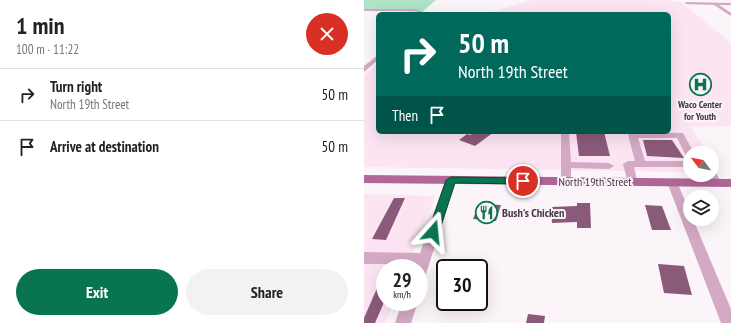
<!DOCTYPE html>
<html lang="en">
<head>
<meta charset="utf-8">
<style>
  :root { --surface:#fff; --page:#f2f2f2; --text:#222; --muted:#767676; --line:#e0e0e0; --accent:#09754f }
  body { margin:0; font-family:"PT Sans Narrow",sans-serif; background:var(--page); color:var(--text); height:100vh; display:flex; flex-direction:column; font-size:15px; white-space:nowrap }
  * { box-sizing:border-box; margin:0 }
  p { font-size:13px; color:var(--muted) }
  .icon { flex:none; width:22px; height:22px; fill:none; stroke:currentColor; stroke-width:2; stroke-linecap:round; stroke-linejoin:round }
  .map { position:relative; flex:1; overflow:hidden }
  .side { display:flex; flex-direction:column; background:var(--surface); width:364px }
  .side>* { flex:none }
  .hud { position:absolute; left:12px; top:12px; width:295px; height:122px; border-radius:6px; box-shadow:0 4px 16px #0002; background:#00695c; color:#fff; overflow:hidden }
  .needle { width:26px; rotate:302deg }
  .buttons { position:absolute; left:319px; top:146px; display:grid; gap:8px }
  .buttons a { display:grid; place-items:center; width:36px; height:36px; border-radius:50%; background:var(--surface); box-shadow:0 4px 16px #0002; font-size:20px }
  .speed { position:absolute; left:12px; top:259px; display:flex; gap:8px; font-size:20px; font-weight:700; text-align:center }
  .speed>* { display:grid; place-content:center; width:52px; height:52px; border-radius:50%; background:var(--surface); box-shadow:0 4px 16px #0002; line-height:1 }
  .speed small { font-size:10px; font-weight:400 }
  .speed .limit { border:2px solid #111; border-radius:6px; background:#fff; color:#111 }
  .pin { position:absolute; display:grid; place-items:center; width:34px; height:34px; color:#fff; margin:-17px; border:2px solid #fff; border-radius:50%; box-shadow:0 1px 4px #0007 }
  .me { position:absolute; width:44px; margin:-22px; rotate:18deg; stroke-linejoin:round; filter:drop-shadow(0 0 3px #0008) }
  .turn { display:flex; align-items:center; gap:14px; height:84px; padding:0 16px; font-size:18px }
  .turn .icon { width:52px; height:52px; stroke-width:2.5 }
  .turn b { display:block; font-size:28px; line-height:34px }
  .then { display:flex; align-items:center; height:38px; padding:0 16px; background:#0003; gap:8px; font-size:15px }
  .round { display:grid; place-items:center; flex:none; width:42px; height:42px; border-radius:21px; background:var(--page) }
  .overview { display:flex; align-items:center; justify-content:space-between; height:68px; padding:0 16px }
  h1 { font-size:24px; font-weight:700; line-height:30px }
  .cta { display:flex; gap:8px; margin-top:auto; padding:8px 16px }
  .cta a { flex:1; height:46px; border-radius:24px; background:var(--accent); color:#fff; font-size:16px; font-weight:700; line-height:46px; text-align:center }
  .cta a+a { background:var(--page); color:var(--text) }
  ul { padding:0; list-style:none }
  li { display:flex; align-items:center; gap:12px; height:52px; padding:0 16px; border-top:1px solid var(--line) }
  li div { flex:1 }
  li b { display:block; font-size:15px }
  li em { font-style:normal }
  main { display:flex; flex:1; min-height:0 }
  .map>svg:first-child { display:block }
  .built { fill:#fce4f3 }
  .green { fill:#aee3c7 }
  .building { fill:#8a5a7a }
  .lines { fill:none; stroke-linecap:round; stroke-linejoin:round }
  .minor { fill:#d4a9c4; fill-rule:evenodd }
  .major { fill:#b16698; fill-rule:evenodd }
  .route { fill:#09754f; stroke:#064c33 }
  .labels { text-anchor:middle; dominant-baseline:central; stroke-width:4; stroke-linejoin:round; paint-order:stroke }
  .far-poi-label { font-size:10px; font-weight:bold; fill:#443840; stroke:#fbf5f9 }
  .street-label { font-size:12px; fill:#443840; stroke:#fbf5f9 }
  .poi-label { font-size:12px; font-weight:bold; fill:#443840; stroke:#fbf5f9; text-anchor:start }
</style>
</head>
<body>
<main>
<section class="side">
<div class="overview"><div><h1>1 min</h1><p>100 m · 11:22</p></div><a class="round" style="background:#d93025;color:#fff"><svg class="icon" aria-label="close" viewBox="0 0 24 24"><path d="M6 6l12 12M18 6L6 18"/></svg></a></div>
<ul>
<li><svg class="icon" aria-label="right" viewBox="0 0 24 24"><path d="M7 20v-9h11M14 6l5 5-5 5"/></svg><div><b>Turn right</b><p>North 19th Street</p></div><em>50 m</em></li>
<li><svg class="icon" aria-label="arrive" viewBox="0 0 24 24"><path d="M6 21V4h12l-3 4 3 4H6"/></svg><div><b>Arrive at destination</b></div><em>50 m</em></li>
</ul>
<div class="cta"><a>Exit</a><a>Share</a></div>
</section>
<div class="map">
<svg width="367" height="323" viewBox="0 0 367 323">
  <rect width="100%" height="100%" fill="#fbf5f9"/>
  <!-- built -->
  <path class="built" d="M166 0H299L317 2 367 43V126L327 127 343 153H326V172L0 167V76L14 63V132H305V14H123Z
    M0 194 71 196 43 268H21V302H30L21 323H0Z"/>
  <!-- green -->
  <path class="green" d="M0 0H72L58 12 0 10Z"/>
  <!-- building -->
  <path class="building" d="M111 132H130L111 146 95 140 103 134 106 135Z
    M212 132H240L246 156H215Z
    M279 140H308L320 158 283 156Z
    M30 198H41L22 240 8 239Z
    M213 203H226L227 228H213V222L188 223 187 207 213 206Z
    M115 204 137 205 132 221 109 219Z
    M281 205 298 206 307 230H288Z
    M294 264 320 266 328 295 300 293Z
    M21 270V300L11 323H0V318Z
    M164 314 181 316 180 323H162Z"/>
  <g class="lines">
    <!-- minor -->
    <path class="minor" d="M322 2 367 3V5H355L367 13V16L350 5 321 4Z
      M0 9H52L63 14 52 11H0Z
      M14 55V60L0 72V66Z
      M197 132H205L207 162 245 163 250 166 245 169 207 168V181L206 183H198L197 181Z
      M269 132 319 133 330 153H326V157L321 154 313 138H274L281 161H326V167H270L273 181 272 183H264L259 164 264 161H271L264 135Z
      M348 172 352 173 357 182 356 184H348L343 175H348Z
      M87 177 92 180 60 280 55 282V268H51L52 264H0V252L56 253 82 180Z
      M308 179 312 180 313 182 326 212V219H329L367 309V323H357L303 182 304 180Z
      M38 302H54L47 323H31Z"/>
    <!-- major -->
    <path class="major" d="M0 175 367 179V187L0 183Z"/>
  </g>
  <!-- route -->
  <path class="route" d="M87 177 159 178 164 181 159 184 91 183 75 232 73 236 69 237 65 236 64 232 82 180Z"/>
  <!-- icons -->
  <defs>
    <symbol id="hospital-ring" viewBox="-11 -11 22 22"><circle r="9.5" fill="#fbf5f9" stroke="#09754f" stroke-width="1.5"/><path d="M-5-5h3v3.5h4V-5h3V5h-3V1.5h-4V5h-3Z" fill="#09754f"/></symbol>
    <symbol id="restaurant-ring" viewBox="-11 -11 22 22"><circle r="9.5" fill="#fbf5f9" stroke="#09754f" stroke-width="1.5"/><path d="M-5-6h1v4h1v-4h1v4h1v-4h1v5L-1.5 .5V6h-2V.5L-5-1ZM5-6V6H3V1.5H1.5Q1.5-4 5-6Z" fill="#09754f"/></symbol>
  </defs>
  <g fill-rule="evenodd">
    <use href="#hospital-ring" x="324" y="72" width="25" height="25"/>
    <use href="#restaurant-ring" x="110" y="200" width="25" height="25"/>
  </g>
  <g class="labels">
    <!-- far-poi labels -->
    <g class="far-poi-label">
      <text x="336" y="104">Waco Center<tspan x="336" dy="12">for Youth</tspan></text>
    </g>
    <!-- street labels -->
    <g class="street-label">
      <text x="231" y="181">North 19th Street</text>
    </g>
    <!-- poi labels -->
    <g class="poi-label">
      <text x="138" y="212">Bush's Chicken</text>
    </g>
  </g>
</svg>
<div class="buttons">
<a><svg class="needle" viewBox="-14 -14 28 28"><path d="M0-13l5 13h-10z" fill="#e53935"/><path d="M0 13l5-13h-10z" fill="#767676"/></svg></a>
<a><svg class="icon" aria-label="layers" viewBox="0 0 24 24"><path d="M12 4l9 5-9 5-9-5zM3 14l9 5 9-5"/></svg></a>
</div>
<div class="speed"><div>29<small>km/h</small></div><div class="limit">30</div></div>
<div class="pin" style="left:159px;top:181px;background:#d93025"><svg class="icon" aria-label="arrive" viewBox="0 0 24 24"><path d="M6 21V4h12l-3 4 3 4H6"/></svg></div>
<svg class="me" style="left:69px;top:232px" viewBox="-20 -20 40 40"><path d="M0-17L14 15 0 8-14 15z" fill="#09754f" stroke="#fff" stroke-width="4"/></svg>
<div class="hud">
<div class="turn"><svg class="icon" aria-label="right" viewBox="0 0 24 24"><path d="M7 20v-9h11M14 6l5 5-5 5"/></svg><div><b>50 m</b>North 19th Street</div></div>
<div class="then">Then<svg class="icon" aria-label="arrive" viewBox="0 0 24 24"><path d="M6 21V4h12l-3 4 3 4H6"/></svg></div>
</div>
</div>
</main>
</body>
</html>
